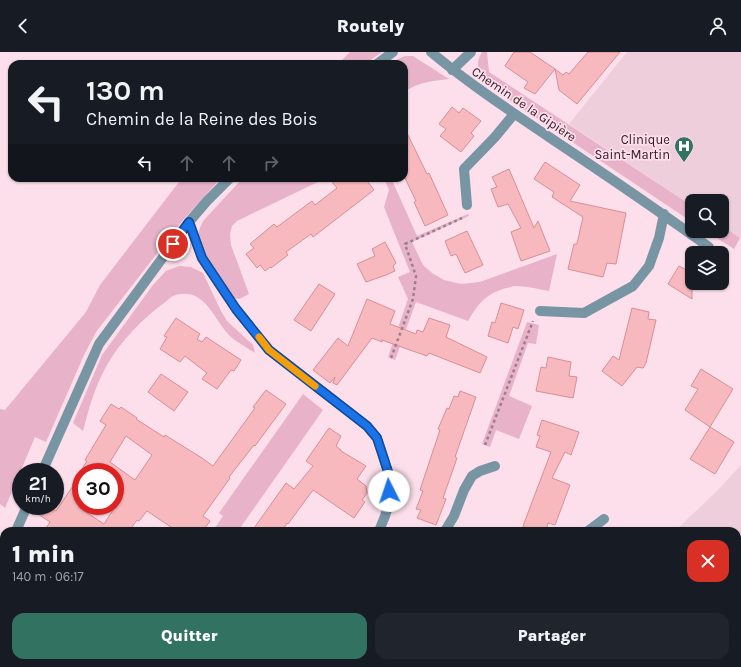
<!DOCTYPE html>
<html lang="fr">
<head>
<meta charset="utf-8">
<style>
  :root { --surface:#171b24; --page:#20242c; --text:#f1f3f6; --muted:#9ea1a6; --accent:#327260 }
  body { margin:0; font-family:Karla,sans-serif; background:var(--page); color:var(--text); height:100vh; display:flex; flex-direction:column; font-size:15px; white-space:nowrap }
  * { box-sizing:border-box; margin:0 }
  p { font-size:13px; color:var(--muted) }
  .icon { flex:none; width:22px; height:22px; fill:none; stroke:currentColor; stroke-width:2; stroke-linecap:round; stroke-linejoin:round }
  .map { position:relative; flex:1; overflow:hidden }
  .details { position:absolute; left:0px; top:475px; width:741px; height:140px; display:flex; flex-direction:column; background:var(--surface); border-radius:12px 12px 0 0; box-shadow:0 1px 3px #0004 }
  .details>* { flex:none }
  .banner { position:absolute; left:8px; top:8px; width:400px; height:122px; border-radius:12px; box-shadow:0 1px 3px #0004; background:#171b24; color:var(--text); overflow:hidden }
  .controls { position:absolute; left:685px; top:142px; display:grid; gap:8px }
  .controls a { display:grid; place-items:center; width:44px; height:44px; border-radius:8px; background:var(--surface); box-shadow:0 1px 3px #0004; font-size:20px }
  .speed { position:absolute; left:12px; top:411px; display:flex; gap:8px; font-size:20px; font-weight:700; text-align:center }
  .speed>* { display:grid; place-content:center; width:52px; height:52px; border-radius:50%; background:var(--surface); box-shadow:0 1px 3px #0004; line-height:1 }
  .speed small { font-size:10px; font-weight:400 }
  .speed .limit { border:6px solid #d22; background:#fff; color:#111 }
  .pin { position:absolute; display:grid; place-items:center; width:34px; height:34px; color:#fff; margin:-17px; border:2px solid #fff; border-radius:50%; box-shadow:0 1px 4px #0007 }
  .me { position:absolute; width:44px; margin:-22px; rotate:356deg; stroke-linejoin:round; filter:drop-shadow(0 0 3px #0008) }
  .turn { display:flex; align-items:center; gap:14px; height:84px; padding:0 12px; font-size:18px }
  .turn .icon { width:52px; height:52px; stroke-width:2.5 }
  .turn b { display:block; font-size:28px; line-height:34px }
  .lanes { display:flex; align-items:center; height:38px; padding:0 12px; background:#0003; justify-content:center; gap:20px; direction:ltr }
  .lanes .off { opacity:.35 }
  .round { display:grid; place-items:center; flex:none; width:42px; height:42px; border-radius:12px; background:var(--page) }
  .head { display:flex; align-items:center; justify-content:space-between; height:68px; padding:0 12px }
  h1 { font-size:24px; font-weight:800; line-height:30px }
  .primary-button { display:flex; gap:8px; margin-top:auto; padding:8px 12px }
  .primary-button a { flex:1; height:46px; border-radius:12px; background:var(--accent); color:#fff; font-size:16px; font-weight:800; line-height:46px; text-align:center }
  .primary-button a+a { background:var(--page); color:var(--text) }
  header { display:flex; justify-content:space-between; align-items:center; height:52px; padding:0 12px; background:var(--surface); font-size:18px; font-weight:800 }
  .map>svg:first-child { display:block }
  .built { fill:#eeceda }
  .green { fill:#e8b2c8 }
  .forest { fill:#e5a0bd }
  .building { fill:#f7b9be; stroke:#d78f97; fill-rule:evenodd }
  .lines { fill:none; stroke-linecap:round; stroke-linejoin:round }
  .path { stroke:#9b808b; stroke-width:2.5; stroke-dasharray:3 3; stroke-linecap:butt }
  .lane { stroke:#7895a4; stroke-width:10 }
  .street { stroke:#7895a4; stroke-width:10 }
  .route-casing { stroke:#114b97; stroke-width:10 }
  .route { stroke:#1a73e8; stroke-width:7 }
  .slow { stroke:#f59e0b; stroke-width:7 }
  .labels { text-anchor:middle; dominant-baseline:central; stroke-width:3.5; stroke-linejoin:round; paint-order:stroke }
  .street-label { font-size:13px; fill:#321924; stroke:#fcdfea }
  .poi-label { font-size:13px; fill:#321924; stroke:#fcdfea; text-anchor:end }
</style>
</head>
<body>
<header><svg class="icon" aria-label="back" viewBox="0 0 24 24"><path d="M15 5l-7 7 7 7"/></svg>Routely<svg class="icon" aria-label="person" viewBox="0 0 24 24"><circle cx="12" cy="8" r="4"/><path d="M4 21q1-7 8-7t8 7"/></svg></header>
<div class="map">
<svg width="741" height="615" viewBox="0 0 741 615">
  <rect width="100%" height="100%" fill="#fcdfea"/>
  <!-- built -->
  <path class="built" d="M627 0H741V187L722 174V149H692V154L569 72Z
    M741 413V495L737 499V479H675L719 437Z"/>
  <!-- green -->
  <path class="green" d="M350 0H382L365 12H338Z
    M482 0H487L489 20 692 154V170L484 31C478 19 475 12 482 0Z
    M405 4H413L449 27C433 29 418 30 404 40V12H391L398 7Z
    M182 126H221L183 168 96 280 84 303 46 390 35 385 5 456 0 452V357L5 358 86 260 100 233Z
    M243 126H316L318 130 237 169 232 174 230 182 231 193 249 242 239 247 234 246C224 232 199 200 198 184 198 179 201 174 203 169Z
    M384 126H391L417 184 468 162 469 164 412 190 423 213 432 221 444 228 461 232 480 230 557 202 549 239C538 237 526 234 515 234 512 234 509 236 506 236 487 241 477 252 468 269L416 250 395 308 388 305 408 247 398 225 410 220 384 155 389 138Z
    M722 174 740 186 734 197 706 179H722Z
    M179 214 191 215 203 221 221 259 227 269 253 293 255 301C248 296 234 289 228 282 218 271 210 252 197 245 190 241 181 241 173 244 170 245 167 249 164 251 142 267 120 290 107 313 95 334 89 356 83 379L73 371 102 303 153 233 166 219Z
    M527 270 539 273 536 292 528 291 509 344 532 354 519 387 496 378 490 395 482 392Z
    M303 342 323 358 238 479H213L223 464 219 461Z"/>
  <!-- forest -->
  <path class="forest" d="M0 581 4 584V611H47L49 615H0Z
    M737 610 741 611V615H644L647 611Z"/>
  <!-- building -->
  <path class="building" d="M514 0H530L555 17 535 42 524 36 528 30 505 14Z
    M588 0H620L577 52 559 38 555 17 563 23 566 20 569 22Z
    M452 55 459 61 463 56 481 69 471 81 474 84 461 100 440 84 446 77 439 72Z
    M404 75 427 122 429 121 448 163 425 174 414 150 416 149 404 124Z
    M545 110 580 133 570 149 626 161 616 212 607 211 603 225 576 219 568 217 574 192H577L583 165 552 145 554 140 534 127Z
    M509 117 534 176 538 169 550 199 521 209 511 180 521 176 508 152 498 155 491 137 497 135 492 125Z
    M329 126H365L374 138 313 185 311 182 286 200 288 203 271 216 270 215 265 219 260 213 257 216 246 202 254 196 250 192 274 172 277 175 312 149 315 153 337 136Z
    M467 179 483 213 465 221 456 202 451 204 445 189Z
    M385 190 396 211 393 214 395 219 386 223 366 230 357 212 375 204 372 197Z
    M679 214 692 221V247L668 232Z
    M319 232 335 242 311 279 294 268Z
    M367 247 395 259 390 272 416 282 417 278 423 280 429 266 450 273 446 285 487 305 480 321 429 301 427 304 393 292 382 288V290L372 286 337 333 333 331 335 325 330 331 313 318 338 286 348 294Z
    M501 251 524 258 518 277 513 275 508 291 488 284 492 270 495 271Z
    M632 256 649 260 648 267 656 268 646 311 643 316 637 315 622 334 602 319 613 304 619 308Z
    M176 266 200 282 197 287 202 290 206 285 241 308 234 319 231 318 217 337 202 327 207 321 185 304 180 310 160 297 167 285 164 284Z
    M548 305 571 310 569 324 577 325 573 346 536 339 541 315 546 316Z
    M701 317 733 337 710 375 685 358 698 337 691 334Z
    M161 322 188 340 174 359 148 340Z
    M266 338 286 352 255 394 254 393 229 425 230 426 203 464 210 469 203 479H177L147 459 139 469 137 468 129 479H44L50 470 32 458 33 454H48L56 459 81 422V449L78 455 104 472 115 455V420H80L87 409 85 408 106 373 100 369 111 352 119 357 121 355 137 366 136 367 164 385 165 383 202 406 213 414 255 356 253 355ZM126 384 152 403 135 428 110 410Z
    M460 339 476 345 455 405 457 406 443 446 446 447 436 473 417 466 421 458 416 457 423 439 420 438 440 378 438 377 447 356 449 357 454 344 458 345Z
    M542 368 579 380 571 403 565 400 552 426 570 433 555 473 548 471 546 479H522L524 474H523L551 400 536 395 540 384 537 383Z
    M710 375 734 390 715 422 690 407Z
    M329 376 341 384 336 394 341 398V399L366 414 357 427 366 434 367 441 362 448 365 450 354 466 313 438 288 472 287 471 282 479H252L286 431 294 437 313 414 306 409Z"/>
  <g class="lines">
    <!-- path -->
    <path class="path" d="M391 306 413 247 416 224 405 192 462 166
      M485 393 533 269"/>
    <!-- lane -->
    <path class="lane" d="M467 153 464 117 495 85 514 62
      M588 479 604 467
      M408 615 413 611"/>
    <!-- street -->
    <path class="street" d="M431 0C468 31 509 58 549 85 603 121 656 157 709 195
      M377 12 393 0
      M452 18 471 0
      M189 170 202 206 236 257 269 298 367 374 377 386 390 426 389 452 385 464 379 479
      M540 259 584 261 633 234 649 214 659 186 664 162
      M42 420 99 292 189 170 207 149 230 126
      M16 479 27 454
      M445 479 454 464 464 438 472 424 480 419 495 414
      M174 611 180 615
      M203 615 209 611
      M305 615 306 611"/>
  </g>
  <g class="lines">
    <defs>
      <path id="route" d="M173 192 189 170 202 206 236 257 269 298 367 374 377 386 382 401 390 426 389 439"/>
    </defs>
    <!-- route casing -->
    <use href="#route" class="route-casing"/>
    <!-- route -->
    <use href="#route" class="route"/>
    <!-- slow -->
    <path class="slow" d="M259 285 269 298 315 334"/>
  </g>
  <!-- icons -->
  <defs>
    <symbol id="hospital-pin" viewBox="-11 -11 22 30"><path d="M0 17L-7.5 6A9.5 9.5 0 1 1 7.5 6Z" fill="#327260" stroke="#fcdfea"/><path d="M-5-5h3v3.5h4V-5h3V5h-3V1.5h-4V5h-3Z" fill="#fff"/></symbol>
  </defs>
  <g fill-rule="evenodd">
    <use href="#hospital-pin" x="673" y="83" width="22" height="30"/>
  </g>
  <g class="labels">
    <!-- street labels -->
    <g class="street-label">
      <text transform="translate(524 52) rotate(34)">Chemin de la Gipière</text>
    </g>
    <!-- poi labels -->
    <g class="poi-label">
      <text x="670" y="87">Clinique<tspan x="670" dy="15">Saint-Martin</tspan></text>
    </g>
  </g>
</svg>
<div class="controls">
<a><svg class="icon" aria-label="search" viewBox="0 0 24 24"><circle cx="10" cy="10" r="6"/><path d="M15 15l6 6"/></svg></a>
<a><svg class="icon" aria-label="layers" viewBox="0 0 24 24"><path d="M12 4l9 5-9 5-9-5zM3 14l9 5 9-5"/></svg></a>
</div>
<div class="speed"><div>21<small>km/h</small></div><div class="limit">30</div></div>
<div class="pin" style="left:173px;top:192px;background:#d93025"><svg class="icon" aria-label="arrive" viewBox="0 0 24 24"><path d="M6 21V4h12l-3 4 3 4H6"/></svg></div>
<svg class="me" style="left:389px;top:439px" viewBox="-20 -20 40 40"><circle r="19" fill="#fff"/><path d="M0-13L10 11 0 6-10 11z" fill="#1a73e8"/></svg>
<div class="banner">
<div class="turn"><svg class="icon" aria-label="left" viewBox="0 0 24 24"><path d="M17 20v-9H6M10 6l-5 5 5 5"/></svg><div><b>130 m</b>Chemin de la Reine des Bois</div></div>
<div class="lanes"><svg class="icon" aria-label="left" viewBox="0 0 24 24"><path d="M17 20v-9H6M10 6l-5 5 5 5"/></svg><svg class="icon off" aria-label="ahead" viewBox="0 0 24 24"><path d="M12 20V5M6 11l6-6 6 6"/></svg><svg class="icon off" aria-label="ahead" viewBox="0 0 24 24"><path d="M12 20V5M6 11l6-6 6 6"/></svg><svg class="icon off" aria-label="right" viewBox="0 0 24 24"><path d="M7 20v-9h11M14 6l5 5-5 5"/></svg></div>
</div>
<section class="details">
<div class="head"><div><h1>1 min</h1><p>140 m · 06:17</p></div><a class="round" style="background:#d93025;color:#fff"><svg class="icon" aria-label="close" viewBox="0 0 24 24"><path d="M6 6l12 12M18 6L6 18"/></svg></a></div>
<div class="primary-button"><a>Quitter</a><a>Partager</a></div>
</section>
</div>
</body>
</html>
